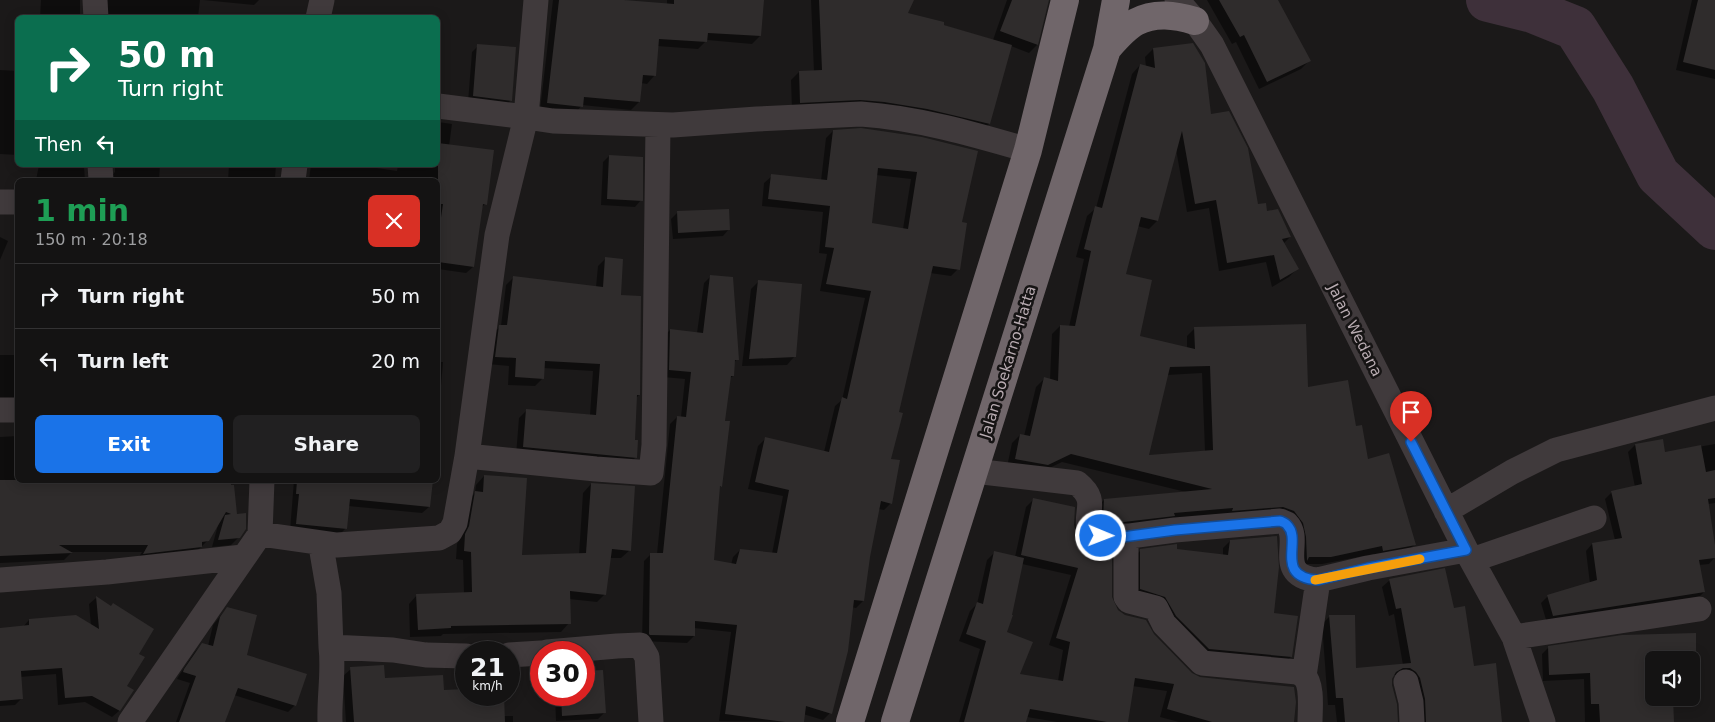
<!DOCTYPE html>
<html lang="en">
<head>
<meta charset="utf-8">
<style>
  :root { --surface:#141313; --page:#212021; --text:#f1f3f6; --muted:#9d9ea0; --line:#333233; --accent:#1a73e8 }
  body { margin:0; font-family:"DejaVu Sans",sans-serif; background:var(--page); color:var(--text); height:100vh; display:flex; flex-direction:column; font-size:19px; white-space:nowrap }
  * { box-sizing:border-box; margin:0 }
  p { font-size:16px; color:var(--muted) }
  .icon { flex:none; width:28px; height:28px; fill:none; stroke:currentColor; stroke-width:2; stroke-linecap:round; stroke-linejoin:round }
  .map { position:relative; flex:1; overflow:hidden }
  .sheet { position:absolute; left:15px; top:178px; width:425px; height:305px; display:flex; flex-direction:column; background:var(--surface); border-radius:8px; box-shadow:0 2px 12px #0003,0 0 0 1px var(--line) }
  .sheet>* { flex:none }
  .top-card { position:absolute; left:15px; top:15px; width:425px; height:152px; border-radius:8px; box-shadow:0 2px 12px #0003,0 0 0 1px var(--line); background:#0b6e4f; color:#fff; overflow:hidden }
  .tools { position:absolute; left:1645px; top:651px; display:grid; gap:10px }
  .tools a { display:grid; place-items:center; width:55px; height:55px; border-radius:8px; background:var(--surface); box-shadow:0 2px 12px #0003,0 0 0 1px var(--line); font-size:25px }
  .speed { position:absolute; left:455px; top:641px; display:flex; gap:10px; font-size:25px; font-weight:700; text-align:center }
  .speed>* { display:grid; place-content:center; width:65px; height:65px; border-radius:50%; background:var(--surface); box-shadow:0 2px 12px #0003,0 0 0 1px var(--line); line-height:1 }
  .speed small { font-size:12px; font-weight:400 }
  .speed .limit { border:8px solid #d22; background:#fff; color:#111 }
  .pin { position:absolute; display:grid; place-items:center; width:42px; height:42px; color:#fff; margin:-51px -21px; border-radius:50% 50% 50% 0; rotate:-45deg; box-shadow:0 0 5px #0007 }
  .pin .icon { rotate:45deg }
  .me { position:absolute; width:55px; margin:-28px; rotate:91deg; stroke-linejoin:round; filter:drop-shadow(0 0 4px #0008) }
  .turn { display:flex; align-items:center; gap:18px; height:105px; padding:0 20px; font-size:22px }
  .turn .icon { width:65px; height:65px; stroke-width:2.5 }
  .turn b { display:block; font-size:35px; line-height:42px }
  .then { display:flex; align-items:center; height:48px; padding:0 20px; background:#0003; gap:10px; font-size:19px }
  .round { display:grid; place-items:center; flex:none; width:52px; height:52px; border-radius:8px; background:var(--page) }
  .overview { display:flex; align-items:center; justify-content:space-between; height:85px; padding:0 20px }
  h1 { font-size:30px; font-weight:800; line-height:38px; color:#1e9e55 }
  .primary-button { display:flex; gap:10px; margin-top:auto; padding:10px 20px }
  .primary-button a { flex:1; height:58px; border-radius:8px; background:var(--accent); color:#fff; font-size:20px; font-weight:800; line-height:58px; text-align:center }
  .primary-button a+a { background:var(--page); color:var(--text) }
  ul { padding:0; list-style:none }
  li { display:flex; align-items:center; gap:15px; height:65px; padding:0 20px; border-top:1px solid var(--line) }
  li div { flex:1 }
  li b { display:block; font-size:19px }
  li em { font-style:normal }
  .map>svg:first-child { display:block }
  .shadow { fill:#0007; fill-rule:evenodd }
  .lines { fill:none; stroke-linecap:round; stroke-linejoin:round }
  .river { stroke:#3e303a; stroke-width:44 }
  .building { fill:#2f2c2c; fill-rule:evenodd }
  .minor { stroke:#403a3c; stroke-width:25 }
  .highway { stroke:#70666a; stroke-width:28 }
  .route-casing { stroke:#114b97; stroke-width:12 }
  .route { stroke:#1a73e8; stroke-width:9 }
  .slow { stroke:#f59e0b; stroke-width:9 }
  .labels { text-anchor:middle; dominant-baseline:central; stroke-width:5; stroke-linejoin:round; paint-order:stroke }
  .street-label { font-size:15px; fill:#b9acb2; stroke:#161414 }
</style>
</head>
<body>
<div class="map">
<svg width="1715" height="722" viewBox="0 0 1715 722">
  <rect width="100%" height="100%" fill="#1b1919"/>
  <!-- shadow -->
  <path class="shadow" d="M41 0H80V18H40Z
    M106 0H200L198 17 103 18Z
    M203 0H259L254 5Z
    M553 0H626V1L667 5V0H762L760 36 752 44 707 40 698 49 657 46 654 76 647 84 641 83 639 102 631 110 582 105 574 115 540 110Z
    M811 0H913L907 14 993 40 1007 0H1048L1037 45 1029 53 1011 46 989 124 981 132 792 110 791 80 799 72H814Z
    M1207 0H1276L1309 61 1301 69 1259 89 1236 42 1232 44Z
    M1692 0H1715V79L1676 70Z
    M478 46 511 100 505 106 468 102 472 52Z
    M1153 49 1209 115 1257 206 1266 213 1290 237 1283 244 1297 269 1289 277 1272 287 1266 262 1219 271 1209 208 1187 212 1176 149 1157 221 1149 229 1137 226 1124 275 1139 337 1187 349V336L1195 328 1306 389 1355 428 1367 461 1415 544 1407 552 1375 558 1374 554 1322 564H1302L1296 532 1096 530V508L1104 500 1186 492 1062 462 1039 473 1007 467 1012 443 1020 435 1024 436 1036 387 1044 379 1050 380 1052 334 1060 326 1069 327 1084 259 1076 257 1087 216 1096 208 1132 74 1140 65 1146 67 1145 57ZM1202 373 1205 451 1147 456 1167 375Z
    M0 70 18 71V155L0 154Z
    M438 122 452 124 449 146 485 204 481 208 473 267 466 273 438 269V180H309L311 165H357L397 171 398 165H438Z
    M833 131 901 134 961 223 958 269 951 276 930 273 898 413 890 460 891 503 884 510 878 509 869 557 863 601 856 608 851 607 830 713 823 720 803 714 802 722 719 721 731 632 694 628V636L687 643 642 641 644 561 651 554H657L670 424 677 417H681L685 379 663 377V337L670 330 697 333 704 283 711 276 737 359 734 363 733 376 729 379 724 422 721 486 718 488 712 562 731 565 733 557 740 550 772 554 783 496 748 489 758 446 765 439 824 452 835 406 842 400 865 298 820 291 827 254 819 253 823 212 762 206 764 183 772 176 821 181 826 138ZM876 175 911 179 903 229 870 224Z
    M609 156 641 200 635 207 601 205 603 162Z
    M39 165H82V167H84L85 180H36Z
    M115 165H160L159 180H108L115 172Z
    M229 165H276L275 178 272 180H228Z
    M677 213 729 229 723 236 673 239 671 219Z
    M0 237 8 241 0 260Z
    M605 259 620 296 639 395 636 398 633 441 636 457 628 465 516 455 519 418 527 410 590 415 593 371 543 368 542 379 535 386 508 385 509 366 488 364 492 334 501 326 506 285 514 277 596 287 598 266Z
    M759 281 794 357 787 365 742 366 751 289Z
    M0 355H18V405L0 403Z
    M438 362H443L438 421Z
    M18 436V480H229L239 537 231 545 212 547 218 525 208 540 194 554 137 560 142 552H72L64 560 0 563V437Z
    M1715 444V503L1708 504 1715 557 1709 564 1699 565 1704 592 1697 599 1547 623 1541 603 1548 596 1590 584 1586 551 1592 544 1615 540 1605 499 1612 492 1635 487 1628 452 1635 445 1664 453Z
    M484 476 520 556 579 555 583 493 591 484 630 550 621 558H609L605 594 597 602 569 599V623L561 632 443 634 441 636 410 637 409 604 417 595 464 593 463 560 456 559 457 544 461 535 467 501 475 493 476 485Z
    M294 480H432L429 507 422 513 348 506 346 528 339 535 290 531Z
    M1034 499 1073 525 1077 541 1110 597 1113 606 1124 616 1153 635 1191 674 1293 722H1179L1160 717 1167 691 1132 686 1127 722H1057L1027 717 1025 722H959L980 649 959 641 970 611 977 604 987 560 994 553 1015 557 1026 507ZM1022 564 1071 575 1049 645 1063 650 1058 681 1018 675 1005 633Z
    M1230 541 1291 657 1284 663 1202 655 1134 595V557L1141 550 1176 551 1223 556V548Z
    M1390 580 1453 610 1473 667 1501 722H1419L1403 675H1394L1392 676 1391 685 1396 722H1337L1335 705H1328L1322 624 1329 617 1353 616 1354 669 1403 665 1394 614 1389 616 1382 587Z
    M96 598 111 607 138 654 125 687 133 691 119 711 112 717 85 702 58 705 56 674 20 677 21 699 15 705 0 706V629L23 627 29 620 91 626 89 604Z
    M227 608 246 656 295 705 288 712 234 695 224 722H176L190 683 177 679 178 677 195 652 202 644 208 646 213 625Z
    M1694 634 1695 669 1691 673V660H1654V698H1672L1673 722H1585L1584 679 1543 681 1542 654 1548 648Z
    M351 669 384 679 442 691 466 690V695H503L504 716H513V722H346L343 676Z
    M602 671 604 713 598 719 556 721 555 695H584V672Z"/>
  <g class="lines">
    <!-- river -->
    <path class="river" d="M1488 0 1533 11 1575 28 1613 88 1658 175 1715 228"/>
  </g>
  <!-- building -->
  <path class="building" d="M559 0H624L674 4V0H764L761 36 708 33 707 42 659 39 656 76 643 75 640 102 584 97 583 107 547 103Z
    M819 0H914L908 13 944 22V25L1012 45 990 124 927 109 884 102 860 100 800 103 799 71 822 70Z
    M1012 0H1049L1038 45 1000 31Z
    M1219 0H1278L1311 61 1267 82 1244 35 1240 37Z
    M1698 0H1715V70L1683 62Z
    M1193 43 1205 63 1211 114 1229 111 1248 148 1258 204 1266 203 1267 211 1278 209 1291 237 1282 239 1299 269 1280 280 1274 255 1227 263 1216 200 1195 204 1182 131 1158 221 1141 217 1126 274 1152 280 1140 336 1195 349 1194 327 1306 324 1308 387 1348 380 1356 426 1362 425 1368 459 1389 453 1416 545 1383 551 1382 546 1331 557H1309L1307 561 1306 537 1303 523 1294 511 1283 507 1232 511 1233 508 1174 513 1175 516 1115 523 1105 522 1103 521 1104 499 1212 489 1071 454 1048 465 1015 459 1020 434 1030 436 1044 377 1058 381 1060 325 1075 326 1091 251 1084 249 1095 206 1102 208 1140 64 1155 68 1153 48ZM1210 366 1213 450 1149 455 1170 367Z
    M477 44 516 47 512 101 473 96Z
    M861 128 922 137 978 151 962 222 967 223 960 270 933 266 899 412 903 413 891 459 900 460 892 504 881 501 870 557 864 601 854 600 848 651 832 714 806 706 804 722H785L725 714 737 625 695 621V636L650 635 649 634 650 553H663L677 416 686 417 691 372 669 370 670 329 703 333 710 275 733 277 739 360H735L734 376H731L725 421H730L722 487 720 486 714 560 736 564 740 549 777 553 789 490 755 482 765 437 829 452 842 397 847 399 871 291 826 284 834 248 825 247 830 206 768 199 771 174 827 180 833 130ZM878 168 917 172 908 229 872 223Z
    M438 143 494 150 487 205 483 204 474 267 438 262V238L443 204H438Z
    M609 155 643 157V201L607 199Z
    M729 209 730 230 678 233 677 211Z
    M605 257 623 259 621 295 641 296 640 395H637L635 440H638L637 458 523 447 526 409 596 415 600 364 545 361 544 379 515 377 516 358 495 357 499 325H507L513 276 603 287Z
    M758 280 802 284 796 357 749 359Z
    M1663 439 1665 452 1701 445 1706 472 1715 470V498L1708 499 1715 545V558L1699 560 1705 592 1553 616 1547 595 1597 580 1592 543 1622 538 1611 491 1642 484 1635 444Z
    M484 475 527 478 522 555 586 553 591 483 635 486 631 551 612 549 606 595 570 591 571 624 451 626V628L418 630 416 594 472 592 471 552 464 551 465 534 469 526 475 491 483 492Z
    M0 480H231V485H234L237 514 246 513V529L240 538 218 540 225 515 231 514 226 512 209 541 202 542V547L143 554 148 545H59L73 553 0 556Z
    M297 480H433L430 507 350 499 347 529 296 524 299 494H296Z
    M1033 498 1075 507 1074 525 1078 540 1095 549 1112 552V597L1118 610 1125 615 1146 620 1154 634 1192 673 1200 677 1294 687 1296 702 1294 722H1212L1167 709 1174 684 1135 678 1128 722H1107L1030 709 1026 722H964L986 641 966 634 977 602 983 604 994 551 1024 558 1012 615H1013L1007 632 1033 642 1020 674 1063 681 1070 642 1056 638 1078 568 1021 555Z
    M1277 536 1279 567 1274 613 1298 616 1292 657 1209 649 1176 616 1165 597 1140 589V549L1177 544V549L1228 555 1230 540Z
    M1445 568 1454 608 1465 606 1474 666 1496 663 1502 722H1426L1425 699 1420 678 1416 672 1410 668H1403L1396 672 1392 679V685L1397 704 1398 722H1345L1343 698H1336L1329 615H1355L1356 668 1411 663 1401 608 1396 609 1389 579Z
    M96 596 111 606 113 603 154 629 139 654 145 657 127 686 134 690 120 711 92 696 65 698 62 668 21 671 23 699 0 701V628L29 625V619L76 615 99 629Z
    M227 607 257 615 247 655 307 674 296 706 238 688 225 722H179L196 676 183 672 184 669 202 643 213 646 220 617Z
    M1696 633V660H1654V698H1673L1674 722H1600L1599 704H1591L1590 673 1549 675 1548 646 1622 635Z
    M384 665 385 678 443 675 444 690 466 689V695H504L505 722H354L350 667Z
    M603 670 606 713 562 716 561 695H584V671Z"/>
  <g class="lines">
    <!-- minor -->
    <path class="minor" d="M95 0 96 18
      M536 0 526 117 553 121 673 125 757 119 861 114C918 118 973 134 1028 150
      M1177 0 1195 21 1212 45 1466 550 1514 637 1543 722
      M318 18 322 0
      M100 165 101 180
      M293 180 295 165
      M0 202H18
      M0 410H18
      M467 456 596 469 651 473 654 445 658 125
      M974 471 1077 483C1099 501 1085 509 1089 531L1101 536 1115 538 1175 530 1280 521C1281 521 1287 524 1287 524 1303 540 1273 576 1318 580L1368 568 1466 550
      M1446 511 1512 472 1556 450 1715 408
      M260 534 337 545 439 538 450 532 455 523 467 456 497 235 526 117 438 106
      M1126 536V597L1129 601 1156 608 1164 624 1202 663 1297 672C1299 674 1302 674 1304 676 1313 685 1310 710 1310 722
      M322 544V552L329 593 331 647 393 650 426 655 466 656
      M1472 560 1594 518
      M0 580 107 572 243 557
      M1514 637 1699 609
      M547 652 617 646 640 645 647 657 651 722
      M509 655 541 653
      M1304 676 1318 580
      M1406 682 1411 702 1412 722
      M130 722 260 534 262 480
      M330 722C329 697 334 672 331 647"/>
    <!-- highway -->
    <path class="highway" d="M1107 49C1115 40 1125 28 1136 22 1155 12 1175 15 1195 21
      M850 722 1028 150 1065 0
      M895 722 1107 49 1116 0"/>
  </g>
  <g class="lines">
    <defs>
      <path id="route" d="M1101 536 1115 538 1175 530 1280 521C1281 521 1287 524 1287 525 1303 540 1273 577 1318 580L1368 568 1466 550 1411 442"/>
    </defs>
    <!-- route casing -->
    <use href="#route" class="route-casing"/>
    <!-- route -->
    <use href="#route" class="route"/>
    <!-- slow -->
    <path class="slow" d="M1315 580 1420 559"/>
  </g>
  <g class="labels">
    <!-- street labels -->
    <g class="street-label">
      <text transform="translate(1355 330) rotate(63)">Jalan Wedana</text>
      <text transform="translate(1008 362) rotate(-73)">Jalan Soekarno-Hatta</text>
    </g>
  </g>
</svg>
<div class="tools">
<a><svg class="icon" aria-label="sound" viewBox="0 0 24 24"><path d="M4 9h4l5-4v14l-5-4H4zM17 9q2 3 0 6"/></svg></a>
</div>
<div class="speed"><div>21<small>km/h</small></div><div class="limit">30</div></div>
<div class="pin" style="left:1411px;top:442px;background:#d93025"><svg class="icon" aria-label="arrive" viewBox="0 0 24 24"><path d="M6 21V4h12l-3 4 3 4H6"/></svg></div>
<svg class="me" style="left:1101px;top:536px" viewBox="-20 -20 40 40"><circle r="17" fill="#1a73e8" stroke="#fff" stroke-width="3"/><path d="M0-11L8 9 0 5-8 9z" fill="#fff"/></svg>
<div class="top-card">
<div class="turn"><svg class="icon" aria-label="right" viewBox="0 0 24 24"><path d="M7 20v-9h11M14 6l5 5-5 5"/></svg><div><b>50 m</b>Turn right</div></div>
<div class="then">Then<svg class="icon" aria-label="left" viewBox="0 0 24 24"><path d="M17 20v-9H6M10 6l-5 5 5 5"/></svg></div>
</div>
<section class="sheet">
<div class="overview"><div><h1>1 min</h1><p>150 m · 20:18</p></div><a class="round" style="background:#d93025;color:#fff"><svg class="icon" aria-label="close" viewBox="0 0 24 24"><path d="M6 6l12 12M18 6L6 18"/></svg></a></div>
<ul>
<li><svg class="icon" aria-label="right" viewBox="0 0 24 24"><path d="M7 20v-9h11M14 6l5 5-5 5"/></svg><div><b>Turn right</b></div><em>50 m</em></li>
<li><svg class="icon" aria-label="left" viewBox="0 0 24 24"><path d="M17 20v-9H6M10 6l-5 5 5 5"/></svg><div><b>Turn left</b></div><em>20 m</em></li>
</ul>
<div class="primary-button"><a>Exit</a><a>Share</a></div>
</section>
</div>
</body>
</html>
